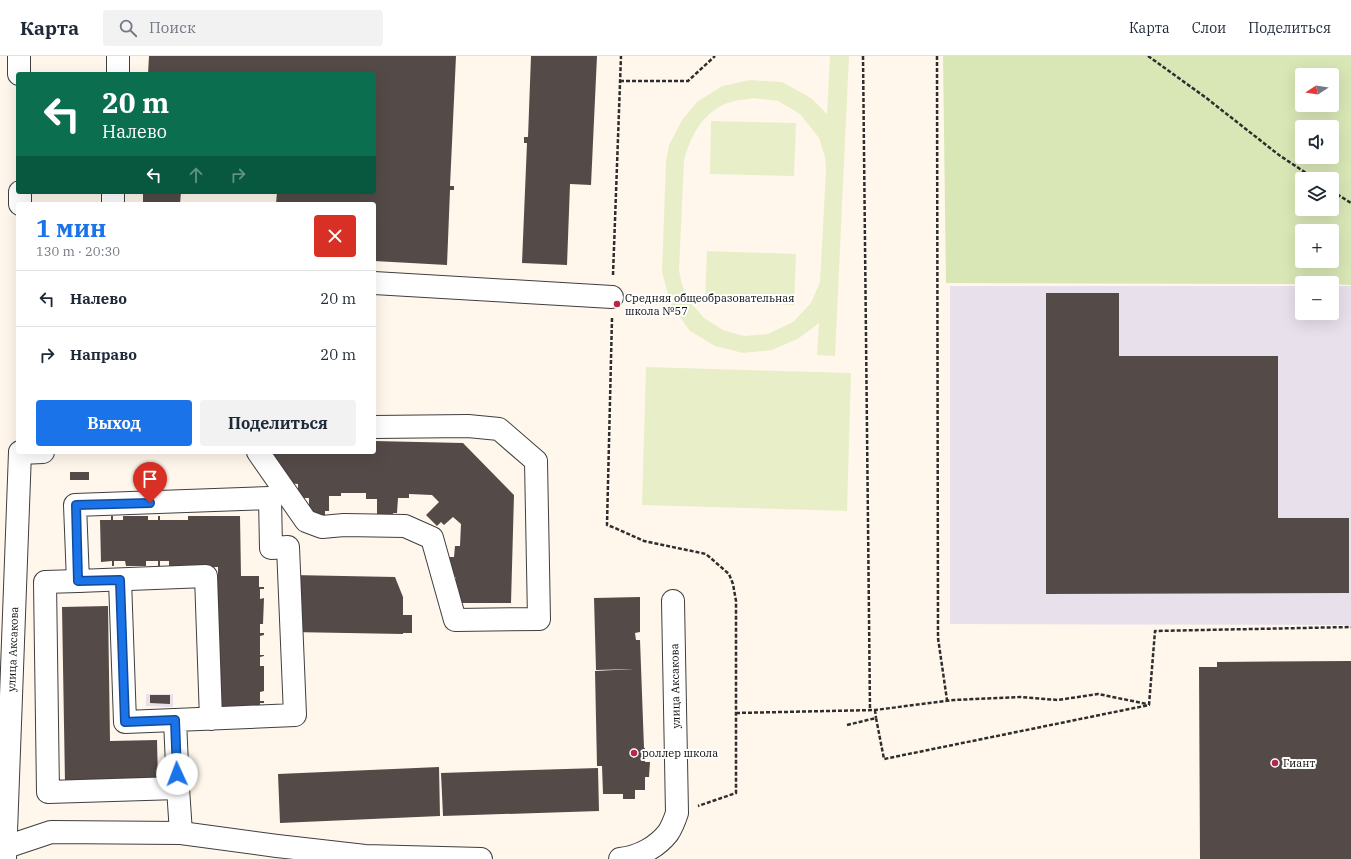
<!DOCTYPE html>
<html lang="ru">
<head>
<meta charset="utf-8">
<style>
  :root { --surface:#fff; --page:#f2f2f3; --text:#1f2937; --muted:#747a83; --line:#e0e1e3; --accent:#1a73e8 }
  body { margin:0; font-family:"IBM Plex Serif",serif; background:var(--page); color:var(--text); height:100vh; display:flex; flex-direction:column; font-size:15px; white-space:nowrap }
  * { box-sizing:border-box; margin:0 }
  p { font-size:13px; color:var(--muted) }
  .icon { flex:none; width:22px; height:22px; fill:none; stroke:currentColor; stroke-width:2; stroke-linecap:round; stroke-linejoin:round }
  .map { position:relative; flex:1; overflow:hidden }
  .panel { position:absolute; left:16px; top:146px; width:360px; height:252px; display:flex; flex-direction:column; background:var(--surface); border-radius:4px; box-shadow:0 4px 16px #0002 }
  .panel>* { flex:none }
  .banner { position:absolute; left:16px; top:16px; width:360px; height:122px; border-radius:4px; box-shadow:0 4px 16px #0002; background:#0b6e4f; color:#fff; overflow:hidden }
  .needle { width:26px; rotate:258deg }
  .buttons { position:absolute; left:1295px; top:12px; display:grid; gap:8px }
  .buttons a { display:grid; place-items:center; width:44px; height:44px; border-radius:4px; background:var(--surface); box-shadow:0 4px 16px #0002; font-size:20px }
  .pin { position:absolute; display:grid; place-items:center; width:34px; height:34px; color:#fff; margin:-41px -17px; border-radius:50% 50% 50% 0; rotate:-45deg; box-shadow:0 0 4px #0007 }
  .pin .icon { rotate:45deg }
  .me { position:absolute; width:44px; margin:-22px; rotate:358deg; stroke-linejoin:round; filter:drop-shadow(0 0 3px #0008) }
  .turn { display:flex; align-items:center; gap:14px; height:84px; padding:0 20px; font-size:18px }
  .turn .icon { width:52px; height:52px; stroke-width:2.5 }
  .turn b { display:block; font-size:28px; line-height:34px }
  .lanes { display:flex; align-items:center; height:38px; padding:0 20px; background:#0003; justify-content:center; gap:20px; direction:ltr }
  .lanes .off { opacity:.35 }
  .round { display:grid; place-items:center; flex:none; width:42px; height:42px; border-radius:4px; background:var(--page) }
  .summary { display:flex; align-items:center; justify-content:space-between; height:68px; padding:0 20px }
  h1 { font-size:24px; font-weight:800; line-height:30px; color:var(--accent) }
  .primary-button { display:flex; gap:8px; margin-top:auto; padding:8px 20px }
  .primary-button a { flex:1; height:46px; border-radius:4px; background:var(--accent); color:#fff; font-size:16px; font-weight:800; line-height:46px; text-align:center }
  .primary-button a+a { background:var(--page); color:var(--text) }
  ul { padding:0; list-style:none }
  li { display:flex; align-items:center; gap:12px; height:56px; padding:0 20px; border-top:1px solid var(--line) }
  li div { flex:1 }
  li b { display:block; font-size:15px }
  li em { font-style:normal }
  header { display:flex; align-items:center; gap:24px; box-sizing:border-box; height:56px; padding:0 20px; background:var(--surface); border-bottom:1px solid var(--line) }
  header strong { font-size:19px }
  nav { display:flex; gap:22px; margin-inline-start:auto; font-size:14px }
  .search { width:280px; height:36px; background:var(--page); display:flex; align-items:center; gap:10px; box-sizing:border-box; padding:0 14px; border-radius:4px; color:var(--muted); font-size:15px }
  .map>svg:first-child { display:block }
  .industrial { fill:#e8e0eb }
  .green { fill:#d9e7b6; fill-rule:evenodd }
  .pitch { fill:#e8efc8; fill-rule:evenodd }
  .building { fill:#544b48 }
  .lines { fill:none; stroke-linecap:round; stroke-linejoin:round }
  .minor-casing { stroke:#3f3f3f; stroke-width:24 }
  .path { stroke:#2e2e2e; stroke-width:2.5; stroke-dasharray:4 2; stroke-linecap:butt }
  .minor { stroke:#fff; stroke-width:22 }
  .route-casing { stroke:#114b97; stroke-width:10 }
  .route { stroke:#1a73e8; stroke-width:7 }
  .poi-dot { fill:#b82749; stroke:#fff; stroke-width:1.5 }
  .labels { text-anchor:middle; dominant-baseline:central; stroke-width:4; stroke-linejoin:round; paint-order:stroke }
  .poi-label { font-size:11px; fill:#0c0c0c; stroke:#fff; text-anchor:start }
  .street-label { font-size:11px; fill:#0c0c0c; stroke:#fff }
</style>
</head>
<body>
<header>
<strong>Карта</strong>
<div class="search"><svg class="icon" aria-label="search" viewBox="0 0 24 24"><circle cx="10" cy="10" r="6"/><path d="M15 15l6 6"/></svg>Поиск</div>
<nav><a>Карта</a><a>Слои</a><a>Поделиться</a></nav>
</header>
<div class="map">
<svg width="1351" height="803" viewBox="0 0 1351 803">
  <rect width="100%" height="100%" fill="#fff7eb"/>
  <!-- industrial -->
  <path class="industrial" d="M950 230H1302V257H1332V230H1351V569L950 568Z
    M146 638H173V651L146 650Z"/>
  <!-- green -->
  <path class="green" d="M943 0H1351V229L1332 228V227H1302V228L946 227ZM1302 19H1332V49H1302ZM1302 71H1332V101H1302ZM1302 123H1332V153H1302ZM1302 175H1332V205H1302Z"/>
  <!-- pitch -->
  <path class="pitch" d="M830 0H849L835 300 817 299 819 267 799 282 772 294 743 297 715 290 690 275 671 249 662 216 666 105 669 89 682 64 697 46 722 30 750 24 782 26 811 42 827 58ZM753 42 778 45 800 58 819 82 825 101 826 114 820 226 811 247 793 266 768 278 744 280 723 274 704 262 689 245 682 229 679 214 684 105C690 81 702 58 725 48 734 44 744 44 753 42Z
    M711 65 796 67 794 120 710 118Z
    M707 195 796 198 794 249 705 245Z
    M646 311 851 317 847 455 642 449Z"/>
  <!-- building -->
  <path class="building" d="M149 0H456L450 130H454V134H450L447 209 374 205V148H276L277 136H374V18H148Z
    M531 0H597L591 129 570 128 567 209 522 207 527 87H524V81H528Z
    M143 136H181L180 148H143Z
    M1046 237H1119V300H1278V462H1349V537L1046 538Z
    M374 385 463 387 514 439 511 547H459V533H455L456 521H441L435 501H454L455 490H460L461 468 453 461 444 469 441 466 437 470 426 459 439 446 432 439 409 438V442H398L397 457H393V462H377V443H366V437H341V440H329V455H325V461L309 460V442H298V428L284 427 272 416 273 396H374Z
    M70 416H89V424H70Z
    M111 460H113V464H123V460H148V464H158V460H160V464H188V460H240L241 520H259V531H264V533H260V543L264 542 263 568H260V577H264V579L260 580V599H264V600L260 601V610H264V635L260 636V645H264V647H260V658L219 659 214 545H218V534H214V532H218V511L169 512V505H160V510H158V505H146V510H126L125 505H114V510H112V505L101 506 100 464H111Z
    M292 519 395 521 403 541V559H412V577H403V578L291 576Z
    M640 541V576L635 577 636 584H640L644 692H645V706H650L649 721H645V734H635V743H623V738H603L602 710H597L595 615 634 613 596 614 594 542Z
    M108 550 110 685 157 684 158 726 65 727 62 551Z
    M1351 605V803H1200L1199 611H1217V606Z
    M150 639H170V648L150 647Z
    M439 711 440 760 280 767 278 718Z
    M598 712 599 755 443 760 441 717Z"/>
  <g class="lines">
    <defs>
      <g id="minor">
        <path d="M19 0V18"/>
        <path d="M118 18V0"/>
        <path d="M20 136V148"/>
        <path d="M113 148V136"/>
        <path d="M374 227 612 241"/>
        <path d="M258 396 306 465 322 471 344 469 405 470 432 482 455 564 539 563 536 405 499 373 468 370 374 371"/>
        <path d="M20 397 43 396"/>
        <path d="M120 524 125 666 175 664"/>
        <path d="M78 525 45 526 48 736 178 732"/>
        <path d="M181 777 178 732 175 664 295 659 288 491 271 492 270 442 75 449 78 525 206 520 211 663"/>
        <path d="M0 791H6L51 776 181 777 277 790 365 800 481 803"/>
        <path id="s1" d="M5 803 20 396"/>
        <path d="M620 803C639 801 657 791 668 777 672 771 675 763 677 757L673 545"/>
      </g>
    </defs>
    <!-- minor casing -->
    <use href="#minor" class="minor-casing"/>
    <!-- path -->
    <path class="path" d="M863 0 870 654
      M937 0 938 582 947 644
      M1148 0 1205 41 1279 99 1315 123
      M620 25H688L715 0
      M1332 135 1351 147
      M613 219 621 0
      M612 262 607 469 615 472 644 485 706 498 729 518 733 528 736 545V737L698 750
      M875 654 876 662
      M736 657 875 654 954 644 1020 641 1058 644 1098 638 1147 648
      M847 669 876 662 884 703 1149 649 1155 575 1351 571"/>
    <!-- minor -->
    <use href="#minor" class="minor"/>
  </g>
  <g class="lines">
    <defs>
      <path id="route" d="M150 447 76 449 78 525 120 524 125 666 175 664 177 718"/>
    </defs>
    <!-- route casing -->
    <use href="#route" class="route-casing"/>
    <!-- route -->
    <use href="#route" class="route"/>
  </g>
  <!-- markers -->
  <g class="poi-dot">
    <circle cx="617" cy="248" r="4"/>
    <circle cx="634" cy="697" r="4"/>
    <circle cx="1275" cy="707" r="4"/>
  </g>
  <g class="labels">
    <!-- poi labels -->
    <g class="poi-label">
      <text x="625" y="242">Средняя общеобразовательная<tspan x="625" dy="13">школа №57</tspan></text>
      <text x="642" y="697">роллер школа</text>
      <text x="1283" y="707">Гиант</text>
    </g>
    <!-- street labels -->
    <g class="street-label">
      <text stroke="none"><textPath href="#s1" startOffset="210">улица Аксакова</textPath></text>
      <text transform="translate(675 630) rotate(-91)">улица Аксакова</text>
    </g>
  </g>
</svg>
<div class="buttons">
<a><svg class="needle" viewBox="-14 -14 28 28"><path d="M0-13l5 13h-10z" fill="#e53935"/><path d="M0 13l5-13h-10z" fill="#747a83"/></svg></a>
<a><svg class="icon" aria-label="sound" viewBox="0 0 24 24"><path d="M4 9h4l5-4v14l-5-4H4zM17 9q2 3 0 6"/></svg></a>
<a><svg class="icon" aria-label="layers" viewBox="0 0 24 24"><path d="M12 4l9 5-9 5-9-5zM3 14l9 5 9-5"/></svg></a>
<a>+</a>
<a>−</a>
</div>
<div class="pin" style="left:150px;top:447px;background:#d93025"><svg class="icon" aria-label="arrive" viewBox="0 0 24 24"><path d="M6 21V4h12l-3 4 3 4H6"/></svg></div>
<svg class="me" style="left:177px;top:718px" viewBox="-20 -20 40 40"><circle r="19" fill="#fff"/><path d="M0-13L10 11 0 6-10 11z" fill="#1a73e8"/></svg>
<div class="banner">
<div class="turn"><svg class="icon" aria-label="left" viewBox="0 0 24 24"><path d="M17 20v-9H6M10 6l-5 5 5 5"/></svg><div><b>20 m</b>Налево</div></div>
<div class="lanes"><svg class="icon" aria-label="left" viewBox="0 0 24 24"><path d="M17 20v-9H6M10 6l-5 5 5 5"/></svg><svg class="icon off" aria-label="ahead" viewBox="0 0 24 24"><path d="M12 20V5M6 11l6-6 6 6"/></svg><svg class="icon off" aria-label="right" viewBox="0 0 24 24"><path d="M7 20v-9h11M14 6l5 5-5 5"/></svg></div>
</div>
<section class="panel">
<div class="summary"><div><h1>1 мин</h1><p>130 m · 20:30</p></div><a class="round" style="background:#d93025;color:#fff"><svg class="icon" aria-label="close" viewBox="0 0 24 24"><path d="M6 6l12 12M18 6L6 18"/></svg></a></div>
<ul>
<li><svg class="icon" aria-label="left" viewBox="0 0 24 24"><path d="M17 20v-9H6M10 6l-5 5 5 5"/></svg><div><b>Налево</b></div><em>20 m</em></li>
<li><svg class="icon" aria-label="right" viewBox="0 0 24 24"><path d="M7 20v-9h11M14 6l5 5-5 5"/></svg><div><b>Направо</b></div><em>20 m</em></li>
</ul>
<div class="primary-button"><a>Выход</a><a>Поделиться</a></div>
</section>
</div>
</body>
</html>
